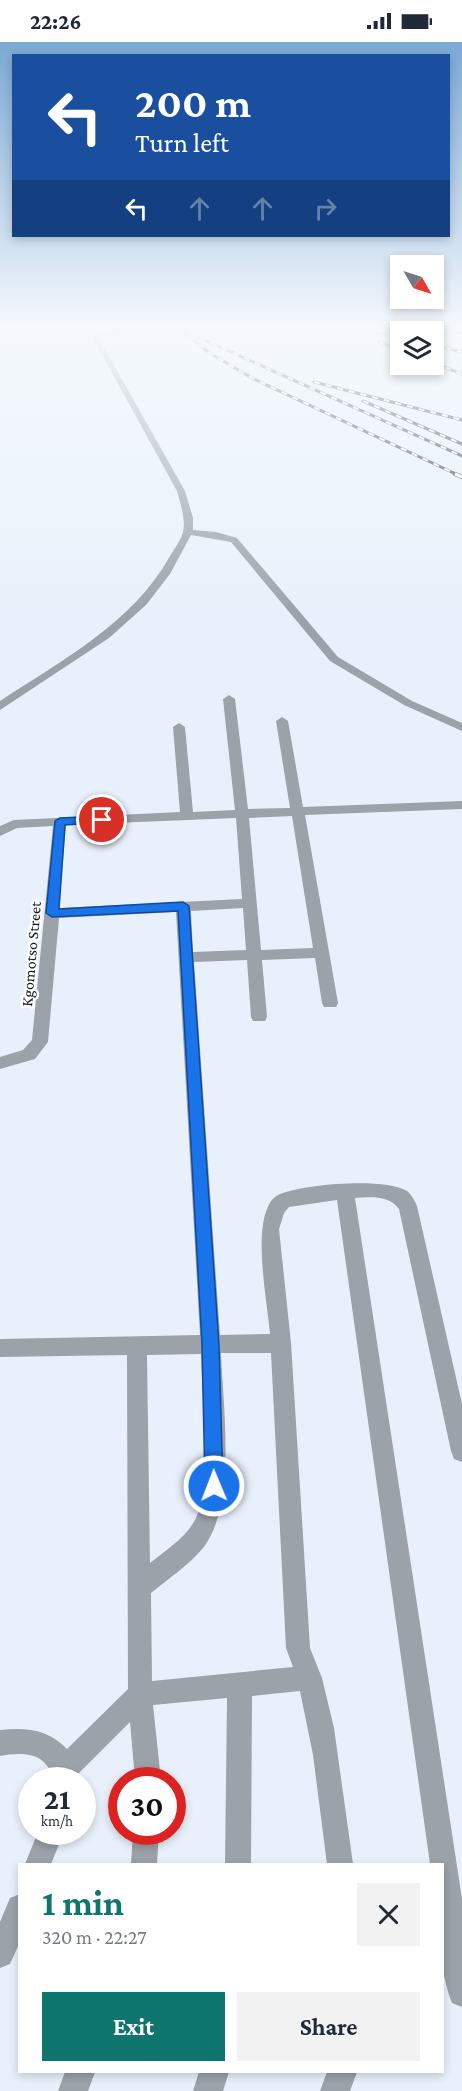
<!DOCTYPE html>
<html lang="en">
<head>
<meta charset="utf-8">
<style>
  :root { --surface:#fff; --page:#f2f2f3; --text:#1f2937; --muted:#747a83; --accent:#0f766e }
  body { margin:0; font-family:"Crimson Pro",serif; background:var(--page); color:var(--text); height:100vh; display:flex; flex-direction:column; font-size:22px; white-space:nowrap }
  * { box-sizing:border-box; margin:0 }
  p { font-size:20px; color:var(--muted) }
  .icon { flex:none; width:33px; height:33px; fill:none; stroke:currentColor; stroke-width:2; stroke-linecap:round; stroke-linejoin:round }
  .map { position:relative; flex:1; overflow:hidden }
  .sheet { position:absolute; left:18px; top:1821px; width:426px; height:210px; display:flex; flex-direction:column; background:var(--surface); border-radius:0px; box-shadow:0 3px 9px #0003 }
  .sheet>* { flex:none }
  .top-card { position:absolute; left:12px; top:12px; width:438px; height:183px; border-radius:0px; box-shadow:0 3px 9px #0003; background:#1a4fa0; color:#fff; overflow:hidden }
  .needle { width:39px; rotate:129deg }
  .fabs { position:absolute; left:390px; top:213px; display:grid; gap:12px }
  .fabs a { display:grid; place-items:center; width:54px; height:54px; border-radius:0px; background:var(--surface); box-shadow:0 3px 9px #0003; font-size:30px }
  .speed { position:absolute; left:18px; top:1725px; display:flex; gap:12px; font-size:30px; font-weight:700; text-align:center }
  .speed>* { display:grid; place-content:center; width:78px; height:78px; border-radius:50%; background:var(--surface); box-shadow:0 3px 9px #0003; line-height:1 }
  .speed small { font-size:15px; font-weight:400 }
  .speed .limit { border:9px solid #d22; background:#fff; color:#111 }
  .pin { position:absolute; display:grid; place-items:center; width:51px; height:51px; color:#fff; margin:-26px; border:3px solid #fff; border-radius:50%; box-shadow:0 2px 6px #0007 }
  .me { position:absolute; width:66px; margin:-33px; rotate:359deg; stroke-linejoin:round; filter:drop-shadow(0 0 4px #0008) }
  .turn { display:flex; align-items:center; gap:21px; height:126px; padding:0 24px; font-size:27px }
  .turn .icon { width:78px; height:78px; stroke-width:2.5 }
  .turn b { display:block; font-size:42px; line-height:51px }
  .lanes { display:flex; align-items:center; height:57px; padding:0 24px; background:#0003; justify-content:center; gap:30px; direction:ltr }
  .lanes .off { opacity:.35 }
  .round { display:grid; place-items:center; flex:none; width:63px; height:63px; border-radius:0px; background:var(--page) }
  .headline { display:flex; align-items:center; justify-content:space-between; height:102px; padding:0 24px }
  h1 { font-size:36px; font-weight:700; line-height:45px; color:var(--accent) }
  .button { display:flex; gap:12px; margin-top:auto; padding:12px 24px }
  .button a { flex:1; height:69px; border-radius:0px; background:var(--accent); color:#fff; font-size:24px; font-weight:700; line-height:69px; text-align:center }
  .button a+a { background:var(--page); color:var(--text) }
  .status { display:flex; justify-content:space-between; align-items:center; height:42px; padding:0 30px; background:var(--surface); direction:ltr }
  .status svg { height:16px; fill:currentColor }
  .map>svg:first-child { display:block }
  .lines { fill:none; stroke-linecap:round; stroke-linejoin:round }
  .minor { fill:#9ba2a9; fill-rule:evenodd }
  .rail-far1-casing { stroke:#3b4148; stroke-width:3 }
  .rail-casing { stroke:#3b4148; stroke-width:4.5 }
  .rail-far1 { stroke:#fff; stroke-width:2; stroke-dasharray:6; stroke-linecap:butt }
  .rail { stroke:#fff; stroke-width:3; stroke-dasharray:8; stroke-linecap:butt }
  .route { fill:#1a73e8; stroke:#114b97; stroke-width:1.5 }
  .labels { text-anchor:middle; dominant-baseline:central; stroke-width:5; stroke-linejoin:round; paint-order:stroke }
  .street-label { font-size:16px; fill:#13191f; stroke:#fff }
</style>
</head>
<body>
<div class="status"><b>22:26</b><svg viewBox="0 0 49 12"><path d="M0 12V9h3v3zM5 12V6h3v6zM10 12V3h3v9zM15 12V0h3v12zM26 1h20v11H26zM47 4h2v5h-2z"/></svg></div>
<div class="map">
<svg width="462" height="2049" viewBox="0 0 462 2049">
  <rect width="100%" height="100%" fill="#e8f1fb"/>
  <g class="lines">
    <!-- minor -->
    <path class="minor" d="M128 287H147L98 295 185 449 193 476V488L216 490 237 496 338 615 412 659 462 681V689L404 663 330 619 231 500 191 493 170 532 146 563 109 596 0 668V659C62 618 133 581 170 514 174 507 181 498 183 490 186 477 180 461 177 449L91 293Z
      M229 653 235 657 248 767 290 766 276 679 282 675 288 679 303 765 462 759V767L305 773 338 961 336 965H324L322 961 315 916 262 918 267 975 265 979H253L251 975 247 918 194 920 220 1293 270 1292C267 1258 254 1193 268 1165 270 1159 275 1154 280 1152 303 1142 386 1135 407 1149 411 1152 415 1159 417 1164L462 1362V1420L454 1417 451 1409 399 1167C389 1153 371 1155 355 1156L462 1857V1965L452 1961C435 1920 442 1866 442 1822H430L337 1158 289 1165 284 1171 279 1187 291 1301 310 1606 322 1636 334 1686 353 1822H327L313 1713 300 1649 252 1654 251 1822H225L227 1656 153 1663 161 1738H135L130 1680 78 1732 79 1738H53C47 1710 24 1710 0 1714V1688C26 1685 48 1687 67 1707L128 1647 127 1313 0 1315V1297L200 1293 176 870 59 876 48 1000 35 1017 0 1027V1015L23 1008 32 998 53 784 17 786 0 794V784L14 778 180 770 173 685 179 681 185 685 193 770 235 768 223 657ZM292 774 313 906 261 908 249 776ZM236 776 242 857 59 866 66 783ZM243 866 246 908 193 910 191 869ZM221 1311H271L286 1606 293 1625 152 1639 151 1551C168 1537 189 1523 203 1506 237 1463 223 1365 221 1311ZM201 1312C202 1348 210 1448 196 1476 187 1495 166 1508 150 1521L147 1313Z
      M38 1790H64L51 1822H25Z
      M133 1790H159L157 1822H131Z
      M20 1852V1900L10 1922 0 1926V1880L10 1856Z
      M65 2030H95L88 2049H58Z
      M199 2030H229L223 2049H193Z
      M327 2030H357L350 2049H320Z"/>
    <defs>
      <path id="rail-far1" d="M180 287 211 312 254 337 458 433
        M363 287 400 295
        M451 287 462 291
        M200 296 462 414
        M379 300 400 308
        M434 303 462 310
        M434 321 462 332
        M314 340 462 378
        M363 359 462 402"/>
      <path id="rail" d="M455 432 462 435"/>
    </defs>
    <!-- rail-far1 casing -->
    <use href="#rail-far1" class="rail-far1-casing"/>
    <!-- rail casing -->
    <use href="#rail" class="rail-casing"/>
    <!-- rail-far1 -->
    <use href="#rail-far1" class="rail-far1"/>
    <!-- rail -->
    <use href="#rail" class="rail"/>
  </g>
  <!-- sky -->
  <linearGradient id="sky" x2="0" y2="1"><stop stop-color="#7aa8d4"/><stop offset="0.5" stop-color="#f5f9fd"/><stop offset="1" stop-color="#f5f9fd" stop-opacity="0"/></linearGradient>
  <rect width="462" height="574" fill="url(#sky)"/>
  <!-- route -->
  <path class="route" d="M102 774 106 775V780L65 783 59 867 183 860 189 864 219 1303 223 1444 220 1450 214 1453 207 1450 205 1444 202 1303 178 869 52 875 46 871 55 779 60 776Z"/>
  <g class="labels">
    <!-- street labels -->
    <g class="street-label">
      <text transform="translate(31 912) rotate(-85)">Kgomotso Street</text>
    </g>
  </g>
</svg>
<div class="fabs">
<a><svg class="needle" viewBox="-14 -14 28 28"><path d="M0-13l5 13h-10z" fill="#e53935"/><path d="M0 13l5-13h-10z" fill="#747a83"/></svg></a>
<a><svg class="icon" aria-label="layers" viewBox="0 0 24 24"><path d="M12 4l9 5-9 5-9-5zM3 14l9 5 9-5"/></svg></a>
</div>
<div class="speed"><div>21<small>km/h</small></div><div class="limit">30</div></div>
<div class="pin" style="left:102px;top:778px;background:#d93025"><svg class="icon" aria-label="arrive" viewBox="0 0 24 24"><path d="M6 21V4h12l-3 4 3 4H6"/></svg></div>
<svg class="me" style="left:214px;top:1444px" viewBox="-20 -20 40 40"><circle r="17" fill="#1a73e8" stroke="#fff" stroke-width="3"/><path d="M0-11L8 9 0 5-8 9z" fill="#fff"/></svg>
<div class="top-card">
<div class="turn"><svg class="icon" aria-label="left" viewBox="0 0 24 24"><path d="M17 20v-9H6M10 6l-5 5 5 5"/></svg><div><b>200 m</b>Turn left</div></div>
<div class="lanes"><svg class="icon" aria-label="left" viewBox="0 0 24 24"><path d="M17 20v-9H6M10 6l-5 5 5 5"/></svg><svg class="icon off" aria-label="ahead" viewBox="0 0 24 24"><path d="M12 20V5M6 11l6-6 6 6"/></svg><svg class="icon off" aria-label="ahead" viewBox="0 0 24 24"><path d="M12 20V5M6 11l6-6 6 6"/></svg><svg class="icon off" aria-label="right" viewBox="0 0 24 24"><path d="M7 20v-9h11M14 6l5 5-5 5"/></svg></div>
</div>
<section class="sheet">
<div class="headline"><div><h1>1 min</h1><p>320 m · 22:27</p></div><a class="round"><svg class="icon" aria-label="close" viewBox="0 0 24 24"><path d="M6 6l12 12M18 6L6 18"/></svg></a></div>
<div class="button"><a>Exit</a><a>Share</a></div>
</section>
</div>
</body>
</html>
